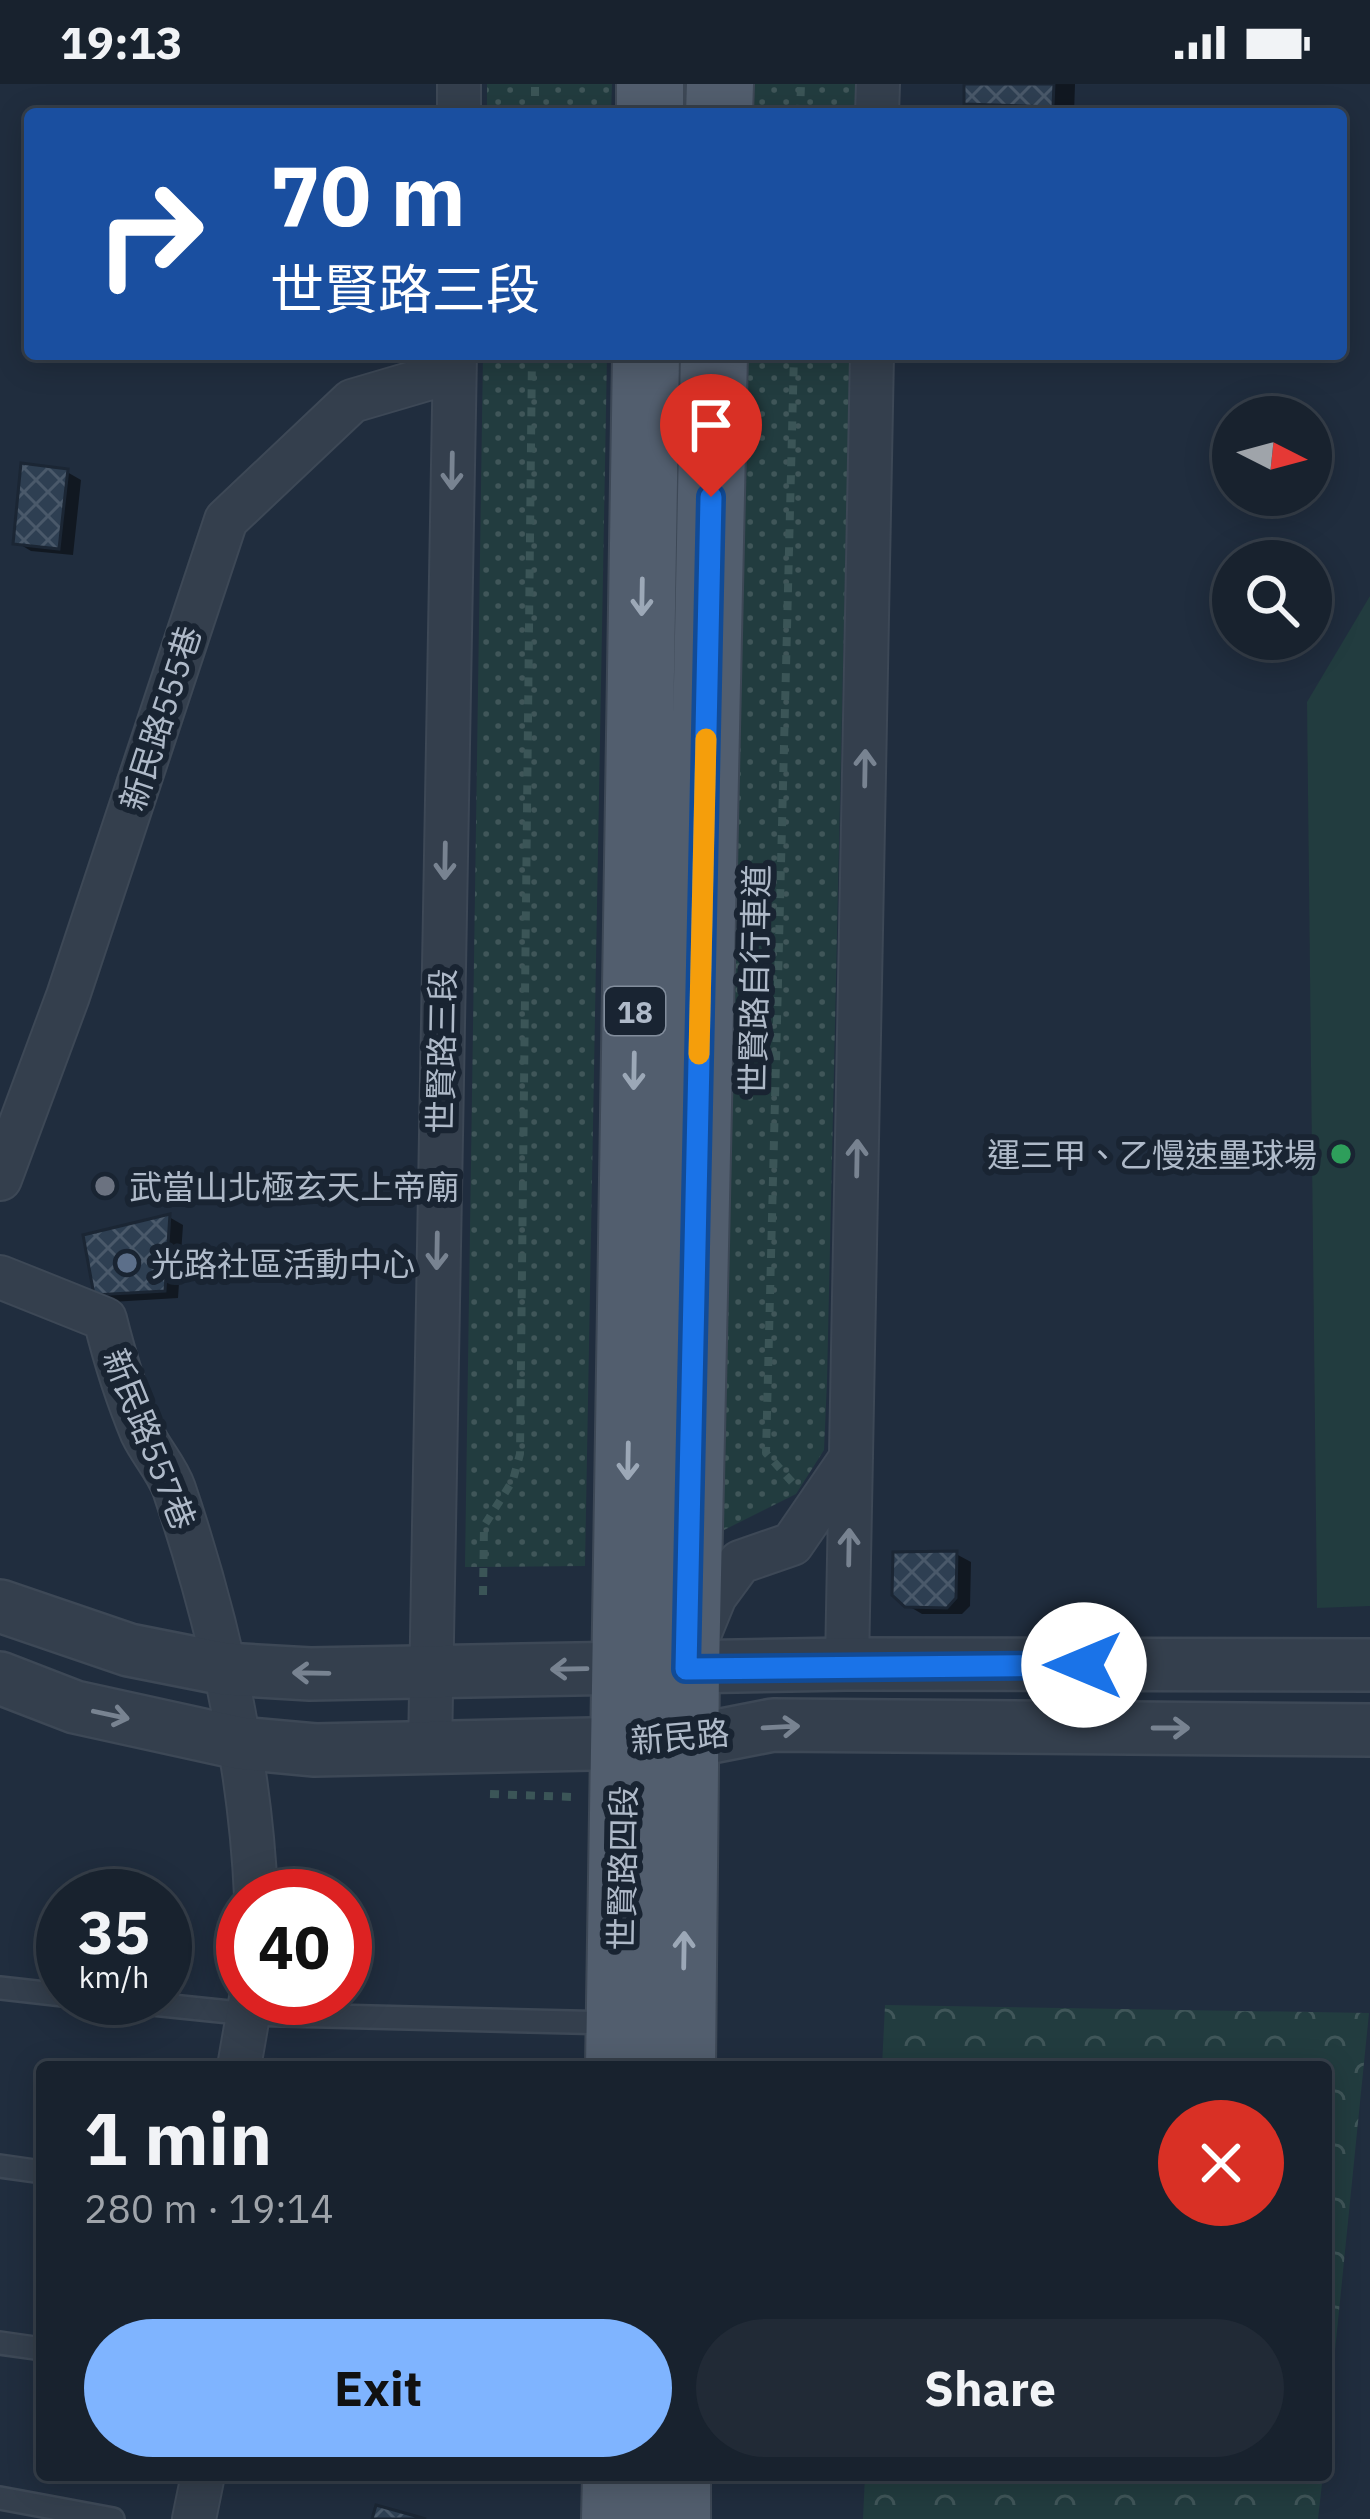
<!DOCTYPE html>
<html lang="en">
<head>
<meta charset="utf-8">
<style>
  :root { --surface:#18222e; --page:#212a36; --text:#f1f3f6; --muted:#9fa4aa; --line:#363f4a; --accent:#7fb4ff }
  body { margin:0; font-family:"IBM Plex Sans","Noto Sans TC",sans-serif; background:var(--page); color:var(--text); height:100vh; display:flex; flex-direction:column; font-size:45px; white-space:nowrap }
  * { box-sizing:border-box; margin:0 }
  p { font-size:39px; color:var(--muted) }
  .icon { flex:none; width:66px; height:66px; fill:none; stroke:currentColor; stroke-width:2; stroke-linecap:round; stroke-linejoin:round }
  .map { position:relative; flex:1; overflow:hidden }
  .panel { position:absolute; left:36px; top:1977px; width:1296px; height:420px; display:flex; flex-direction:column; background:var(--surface); border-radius:12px; box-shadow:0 6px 30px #0003,0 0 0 3px var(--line) }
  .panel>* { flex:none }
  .guide { position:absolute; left:24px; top:24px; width:1323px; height:252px; border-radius:12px; box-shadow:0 6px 30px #0003,0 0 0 3px var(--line); background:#1a4fa0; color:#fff; overflow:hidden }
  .needle { width:78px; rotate:96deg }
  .controls { position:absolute; left:1212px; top:312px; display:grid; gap:24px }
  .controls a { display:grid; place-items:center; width:120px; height:120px; border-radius:50%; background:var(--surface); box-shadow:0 6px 30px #0003,0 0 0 3px var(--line); font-size:60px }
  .speed { position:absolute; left:36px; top:1785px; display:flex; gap:24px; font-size:60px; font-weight:700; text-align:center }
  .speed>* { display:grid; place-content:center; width:156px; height:156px; border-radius:50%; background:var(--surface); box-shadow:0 6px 30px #0003,0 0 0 3px var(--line); line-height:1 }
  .speed small { font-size:30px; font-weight:400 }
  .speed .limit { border:18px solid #d22; background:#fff; color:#111 }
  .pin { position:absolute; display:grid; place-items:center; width:102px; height:102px; color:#fff; margin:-123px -51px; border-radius:50% 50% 50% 0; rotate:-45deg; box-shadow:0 0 12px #0007 }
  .pin .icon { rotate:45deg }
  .me { position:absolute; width:132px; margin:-66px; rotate:270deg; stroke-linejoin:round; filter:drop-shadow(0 0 9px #0008) }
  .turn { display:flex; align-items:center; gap:42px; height:252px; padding:0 48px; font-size:54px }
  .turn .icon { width:156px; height:156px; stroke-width:2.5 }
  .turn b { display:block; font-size:84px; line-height:102px }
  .round { display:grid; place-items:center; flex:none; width:126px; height:126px; border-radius:63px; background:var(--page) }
  .headline { display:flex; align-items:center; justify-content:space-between; height:204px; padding:0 48px }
  h1 { font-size:72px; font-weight:800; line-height:90px }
  .action { display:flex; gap:24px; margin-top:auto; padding:24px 48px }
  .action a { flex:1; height:138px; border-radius:72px; background:var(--accent); color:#111; font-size:48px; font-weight:800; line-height:138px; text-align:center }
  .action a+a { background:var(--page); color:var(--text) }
  .status { display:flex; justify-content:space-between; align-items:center; height:84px; padding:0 60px; background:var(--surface); direction:ltr }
  .status svg { height:33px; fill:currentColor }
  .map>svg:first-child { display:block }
  .grass { fill:url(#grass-dots) }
  .forest { fill:url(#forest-crowns) }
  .garden { fill:#223c3f }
  .shadow { fill:#0007 }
  .building { fill:url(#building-cross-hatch); stroke:#1b2634; stroke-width:3 }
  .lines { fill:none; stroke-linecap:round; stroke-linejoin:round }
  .service-casing { stroke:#3d4856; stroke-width:26 }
  .minor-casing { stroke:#3d4856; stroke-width:46 }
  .tertiary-casing { stroke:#3d4856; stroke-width:56 }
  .primary-casing { stroke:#3d4856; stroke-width:70 }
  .path { stroke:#3b5557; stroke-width:8; stroke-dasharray:9 9; stroke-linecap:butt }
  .service { stroke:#343f4d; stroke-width:21 }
  .minor { stroke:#343f4d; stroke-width:42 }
  .tertiary { stroke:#343f4d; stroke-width:51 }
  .primary { stroke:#525e6e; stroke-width:66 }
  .oneway { stroke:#788391 }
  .oneway2 { stroke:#9ca8b7 }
  .route-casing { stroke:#114b97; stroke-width:30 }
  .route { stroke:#1a73e8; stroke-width:21 }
  .slow { stroke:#f59e0b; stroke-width:21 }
  .leisure-dot { fill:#2e9e5b; stroke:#192432; stroke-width:4.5 }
  .worship-dot { fill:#6b7280; stroke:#192432; stroke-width:4.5 }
  .service-dot { fill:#5c6f8a; stroke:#192432; stroke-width:4.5 }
  .labels { text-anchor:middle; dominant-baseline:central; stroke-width:12; stroke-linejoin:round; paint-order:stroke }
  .shield { fill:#192432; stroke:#828d9c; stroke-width:3 }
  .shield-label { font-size:30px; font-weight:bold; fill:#afbac9 }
  .street-label { font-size:33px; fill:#afbac9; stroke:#192432 }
  .poi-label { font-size:33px; fill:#afbac9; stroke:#192432; text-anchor:start }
</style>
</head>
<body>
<div class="status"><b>19:13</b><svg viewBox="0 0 49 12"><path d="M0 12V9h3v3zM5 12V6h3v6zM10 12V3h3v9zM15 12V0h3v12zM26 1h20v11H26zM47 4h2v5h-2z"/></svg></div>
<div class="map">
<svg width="1370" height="2435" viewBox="0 0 1370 2435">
  <defs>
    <pattern id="grass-dots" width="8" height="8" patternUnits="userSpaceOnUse" patternTransform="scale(3)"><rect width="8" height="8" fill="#223c3f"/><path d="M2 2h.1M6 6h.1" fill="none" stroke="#405659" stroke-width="1.8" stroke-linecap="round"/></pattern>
    <pattern id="forest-crowns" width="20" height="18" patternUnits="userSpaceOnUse" patternTransform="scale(3)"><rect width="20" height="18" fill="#223c3f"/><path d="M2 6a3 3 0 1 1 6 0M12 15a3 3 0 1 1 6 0" fill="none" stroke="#405659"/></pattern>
    <pattern id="building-cross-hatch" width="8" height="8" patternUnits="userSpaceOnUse" patternTransform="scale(3)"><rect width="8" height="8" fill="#2e3f52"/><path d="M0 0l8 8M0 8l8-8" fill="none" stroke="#4a596a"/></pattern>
  </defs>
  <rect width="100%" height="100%" fill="#202d3e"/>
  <!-- grass -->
  <path class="grass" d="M487 0H612L611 30H487Z
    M747 0H856V30H746Z
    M483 270H607L585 1482 465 1483Z
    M740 270H850L827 1297 824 1366 796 1410 710 1453Z"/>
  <!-- forest -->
  <path class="forest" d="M885 1921 1369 1929 1326 2356V1983H882Z
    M865 2391H1323L1318 2435H863Z"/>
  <!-- garden -->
  <path class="garden" d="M1370 512V1522L1317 1524 1307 618Z"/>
  <!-- shadow -->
  <path class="shadow" d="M967 0H1075L1074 30H987L967 18Z
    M67 388 81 396 73 471 31 467 16 458Z
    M169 1133 183 1141 178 1214 111 1218 96 1209Z
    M956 1470 971 1478 970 1522 962 1530H922L907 1521Z"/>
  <!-- building -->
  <path class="building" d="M964 0H1054L1053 23 964 20Z
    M21 379 68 385 59 465 13 460Z
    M170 1130 165 1207 94 1211 83 1151Z
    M957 1467 956 1514 947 1524 905 1523 892 1511 893 1468Z
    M376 2421 426 2435H372Z"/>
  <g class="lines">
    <defs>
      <path id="service" d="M0 1904 63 1911
        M94 1914 249 1930 613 1939
        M0 2082 42 2088
        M0 2259 42 2265
        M0 2414 113 2435"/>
      <path id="minor" d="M459 30V0
        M877 30 878 0
        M0 1095 68 912 226 436 352 317 454 287
        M0 1193 105 1235C115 1275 126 1311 142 1349 151 1368 167 1385 174 1405 218 1536 250 1673 256 1812
        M697 1556 715 1512 740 1478 792 1460 851 1374
        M847 1580 872 270
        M430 1665 455 270
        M239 1983 251 1914
        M194 2435 203 2391"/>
      <path id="tertiary" d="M0 1522 129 1566 225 1585 310 1590 847 1580 1370 1581
        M0 1594 75 1623 239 1659 315 1666 686 1658 773 1641 1370 1646"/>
      <path id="primary" d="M650 30V0
        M719 30 720 0
        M619 1983 646 270
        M682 1983 686 1585 714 270
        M615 2435 616 2391
        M677 2435V2391"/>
    </defs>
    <!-- service casing -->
    <use href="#service" class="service-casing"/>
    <!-- minor casing -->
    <use href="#minor" class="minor-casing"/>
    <!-- tertiary casing -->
    <use href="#tertiary" class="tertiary-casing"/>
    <!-- primary casing -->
    <use href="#primary" class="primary-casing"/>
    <!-- path -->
    <path class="path" d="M535 30V0
      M800 30 801 0
      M792 1398 766 1369 794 270
      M483 1511 484 1442 513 1396 520 1370 532 270
      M490 1710 573 1713"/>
    <!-- service -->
    <use href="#service" class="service"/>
    <!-- minor -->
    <use href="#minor" class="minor"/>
    <!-- tertiary -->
    <use href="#tertiary" class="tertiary"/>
    <!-- primary -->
    <use href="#primary" class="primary"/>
  </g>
  <!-- one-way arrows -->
  <defs><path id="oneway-shaft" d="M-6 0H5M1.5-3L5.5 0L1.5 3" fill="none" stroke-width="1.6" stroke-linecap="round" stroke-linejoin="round" transform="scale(3)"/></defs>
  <g class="oneway">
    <use href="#oneway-shaft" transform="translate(452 387) rotate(91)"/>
    <use href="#oneway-shaft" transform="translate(865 684) rotate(-89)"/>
    <use href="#oneway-shaft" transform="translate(445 777) rotate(91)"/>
    <use href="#oneway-shaft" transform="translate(857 1074) rotate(-89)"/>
    <use href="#oneway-shaft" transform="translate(437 1167) rotate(91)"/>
    <use href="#oneway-shaft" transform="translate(849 1463) rotate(-89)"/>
    <use href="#oneway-shaft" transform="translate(569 1585) rotate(179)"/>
    <use href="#oneway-shaft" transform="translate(311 1589) rotate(-179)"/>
    <use href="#oneway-shaft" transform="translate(111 1631) rotate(12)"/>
    <use href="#oneway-shaft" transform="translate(781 1643) rotate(-3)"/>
    <use href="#oneway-shaft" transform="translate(1171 1644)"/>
  </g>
  <g class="oneway2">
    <use href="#oneway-shaft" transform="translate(642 513) rotate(91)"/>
    <use href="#oneway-shaft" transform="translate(634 987) rotate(91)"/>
    <use href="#oneway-shaft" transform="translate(628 1377) rotate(91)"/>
    <use href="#oneway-shaft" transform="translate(684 1866) rotate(-89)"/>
  </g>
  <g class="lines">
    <defs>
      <path id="route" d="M711 413 686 1585 1084 1581"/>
    </defs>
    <!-- route casing -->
    <use href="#route" class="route-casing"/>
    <!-- route -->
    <use href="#route" class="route"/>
    <!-- slow -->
    <path class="slow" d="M699 970 706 655"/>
  </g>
  <!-- markers -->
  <circle class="leisure-dot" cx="1341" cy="1070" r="12"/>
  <circle class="worship-dot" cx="105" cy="1102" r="12"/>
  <circle class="service-dot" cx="127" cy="1179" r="12"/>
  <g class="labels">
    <!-- shield labels -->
    <rect class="shield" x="605" y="903" width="60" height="48" rx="9"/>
    <g class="shield-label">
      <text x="635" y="927">18</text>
    </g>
    <!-- street labels -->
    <g class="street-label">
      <text transform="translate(160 634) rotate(-72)">新民路555巷</text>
      <text transform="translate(754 896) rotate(-89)">世賢路自行車道</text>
      <text transform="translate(441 967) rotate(-89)">世賢路三段</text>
      <text transform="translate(150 1355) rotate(68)">新民路557巷</text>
      <text transform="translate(680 1652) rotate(-5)">新民路</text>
      <text transform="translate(622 1784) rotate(-89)">世賢路四段</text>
    </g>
    <!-- poi labels -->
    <g class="poi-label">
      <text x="1317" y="1070" text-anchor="end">運三甲、乙慢速壘球場</text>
      <text x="129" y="1102">武當山北極玄天上帝廟</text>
      <text x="151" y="1179">光路社區活動中心</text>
    </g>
  </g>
</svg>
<div class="controls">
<a><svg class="needle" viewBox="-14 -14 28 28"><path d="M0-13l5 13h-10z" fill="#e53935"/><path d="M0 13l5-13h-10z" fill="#9fa4aa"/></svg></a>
<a><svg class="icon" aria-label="search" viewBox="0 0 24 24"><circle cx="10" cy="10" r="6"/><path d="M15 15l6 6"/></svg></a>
</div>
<div class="speed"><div>35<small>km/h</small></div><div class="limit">40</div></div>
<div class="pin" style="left:711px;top:413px;background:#d93025"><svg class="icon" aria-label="arrive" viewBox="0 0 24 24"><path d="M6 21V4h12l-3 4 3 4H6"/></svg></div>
<svg class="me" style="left:1084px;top:1581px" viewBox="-20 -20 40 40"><circle r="19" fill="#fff"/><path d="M0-13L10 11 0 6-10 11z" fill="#1a73e8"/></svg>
<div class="guide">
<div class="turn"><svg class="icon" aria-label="right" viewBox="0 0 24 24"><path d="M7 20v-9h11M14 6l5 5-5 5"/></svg><div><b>70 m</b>世賢路三段</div></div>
</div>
<section class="panel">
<div class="headline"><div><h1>1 min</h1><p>280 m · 19:14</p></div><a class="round" style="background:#d93025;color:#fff"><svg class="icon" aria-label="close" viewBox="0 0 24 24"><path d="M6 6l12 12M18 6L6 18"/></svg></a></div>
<div class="action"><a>Exit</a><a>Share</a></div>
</section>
</div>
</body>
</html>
